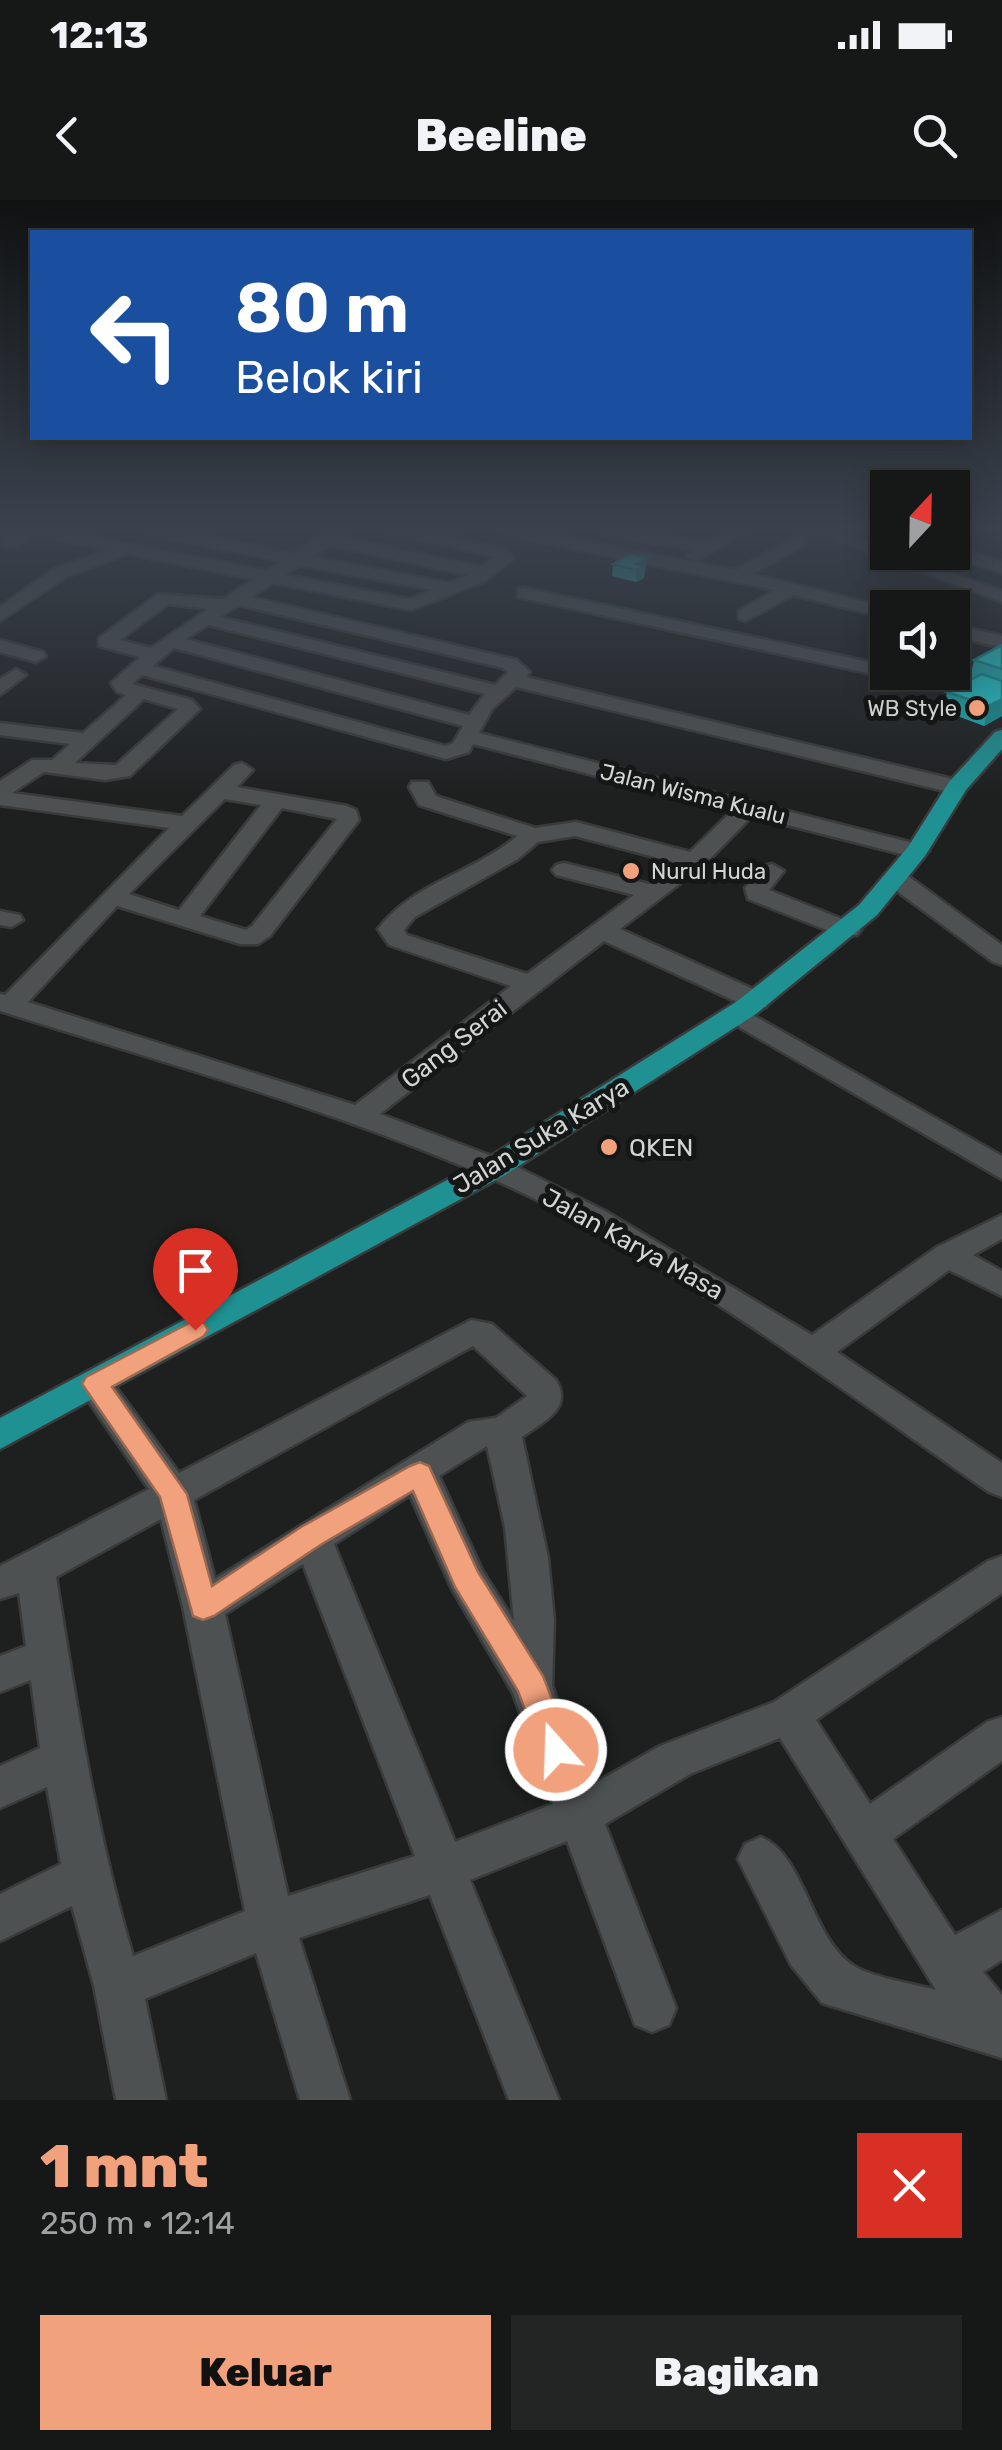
<!DOCTYPE html>
<html lang="id">
<head>
<meta charset="utf-8">
<style>
  :root { --surface:#161818; --page:#232525; --text:#f1f3f6; --muted:#9ea0a2; --line:#353737; --accent:#f1a17c }
  body { margin:0; font-family:Rubik,sans-serif; background:var(--page); color:var(--text); height:100vh; display:flex; flex-direction:column; font-size:38px; white-space:nowrap }
  * { box-sizing:border-box; margin:0 }
  p { font-size:32px; color:var(--muted) }
  .icon { flex:none; width:55px; height:55px; fill:none; stroke:currentColor; stroke-width:2; stroke-linecap:round; stroke-linejoin:round }
  .map { position:relative; height:1900px; overflow:hidden }
  .drawer { display:flex; flex-direction:column; background:var(--surface); flex:1 }
  .drawer>* { flex:none }
  .top-card { position:absolute; left:30px; top:30px; width:942px; height:210px; border-radius:0px; box-shadow:0 5px 25px #0003,0 0 0 2px var(--line); background:#1a4fa0; color:#fff; overflow:hidden }
  .needle { width:65px; rotate:22deg }
  .controls { position:absolute; left:870px; top:270px; display:grid; gap:20px }
  .controls a { display:grid; place-items:center; width:100px; height:100px; border-radius:0px; background:var(--surface); box-shadow:0 5px 25px #0003,0 0 0 2px var(--line); font-size:50px }
  .pin { position:absolute; display:grid; place-items:center; width:85px; height:85px; color:#fff; margin:-102px -42px; border-radius:50% 50% 50% 0; rotate:-45deg; box-shadow:0 0 10px #0007 }
  .pin .icon { rotate:45deg }
  .me { position:absolute; width:110px; margin:-55px; rotate:340deg; stroke-linejoin:round; filter:drop-shadow(0 0 8px #0008) }
  .turn { display:flex; align-items:center; gap:35px; height:210px; padding:0 40px; font-size:45px }
  .turn .icon { width:130px; height:130px; stroke-width:2.5 }
  .turn b { display:block; font-size:70px; line-height:85px }
  .round { display:grid; place-items:center; flex:none; width:105px; height:105px; border-radius:0px; background:var(--page) }
  .headline { display:flex; align-items:center; justify-content:space-between; height:170px; padding:0 40px }
  h1 { font-size:60px; font-weight:800; line-height:75px; color:var(--accent) }
  .primary-button { display:flex; gap:20px; margin-top:auto; padding:20px 40px }
  .primary-button a { flex:1; height:115px; border-radius:0px; background:var(--accent); color:#111; font-size:40px; font-weight:800; line-height:115px; text-align:center }
  .primary-button a+a { background:var(--page); color:var(--text) }
  .status { display:flex; justify-content:space-between; align-items:center; height:70px; padding:0 50px; background:var(--surface); direction:ltr }
  .status svg { height:28px; fill:currentColor }
  header { display:flex; justify-content:space-between; align-items:center; height:130px; padding:0 40px; background:var(--surface); font-size:45px; font-weight:800 }
  .map>svg:first-child { display:block }
  .lines { fill:none; stroke-linecap:round; stroke-linejoin:round }
  .minor-casing { stroke:#393b3b; stroke-width:5 }
  .major-casing { stroke:#393b3b; stroke-width:5 }
  .minor { fill:#4e5151; fill-rule:evenodd }
  .major { fill:#1f9192; fill-rule:evenodd }
  .wall { fill:#1cb4b5 }
  .shaded-wall { fill:#169294 }
  .building { fill:#20d1d3; stroke:#169294; stroke-width:2.5 }
  .route { fill:#f1a17c; stroke:#9d6951; stroke-width:2.5 }
  .poi-dot { fill:#f1a17c; stroke:#151717; stroke-width:4 }
  .labels { text-anchor:middle; dominant-baseline:central; stroke-width:10; stroke-linejoin:round; paint-order:stroke }
  .far-poi-label { font-size:22px; fill:#d3d5d5; stroke:#151717; text-anchor:end }
  .far-street-label { font-size:22px; fill:#d3d5d5; stroke:#151717 }
  .street-label { font-size:25px; fill:#d3d5d5; stroke:#151717 }
  .poi-label { font-size:25px; fill:#d3d5d5; stroke:#151717; text-anchor:start }
</style>
</head>
<body>
<div class="status"><b>12:13</b><svg viewBox="0 0 49 12"><path d="M0 12V9h3v3zM5 12V6h3v6zM10 12V3h3v9zM15 12V0h3v12zM26 1h20v11H26zM47 4h2v5h-2z"/></svg></div>
<header><svg class="icon" aria-label="back" viewBox="0 0 24 24"><path d="M15 5l-7 7 7 7"/></svg>Beeline<svg class="icon" aria-label="search" viewBox="0 0 24 24"><circle cx="10" cy="10" r="6"/><path d="M15 15l6 6"/></svg></header>
<div class="map">
<svg width="1002" height="1900" viewBox="0 0 1002 1900">
  <rect width="100%" height="100%" fill="#1e2020"/>
  <g class="lines">
    <defs>
      <path id="minor" d="M20 331H63L267 371 282 361 154 336 146 331H178L294 353 329 331H348L342 337 481 367 495 357 383 331 434 334 460 331 452 338 506 349 514 358 485 381 411 410 273 383 251 397 517 460 530 472 526 477 965 582 968 587 957 594 516 487 492 509 479 533 925 646 929 651 917 658 752 616 703 666 620 729 766 795 770 801 766 807H748L604 741 380 914 505 961 605 1011 812 1135 937 1047 1002 1015V1039L973 1055 1002 1071V1096L949 1070 837 1152 1002 1263V1297L989 1292C830 1182 660 1051 481 974 326 907 161 862 0 811V794L5 795 169 628 0 605V581L32 560H52L70 544 0 535V523L83 533 126 495 117 492 111 483 140 457 99 446V438L158 394 223 399 254 379 128 354 66 377 0 421V407L54 369 108 350 37 335 15 346H3V338ZM330 345 468 375 449 383 312 357ZM300 365 432 390 409 399 285 375ZM168 404 208 409 151 448 120 440ZM239 405 503 468 508 472 495 485 220 417ZM208 425 485 494 469 515 186 439ZM174 448 463 526 453 543 445 546 153 466ZM142 475 446 559 469 552 473 544 732 611 690 652 576 622 535 628 436 596 428 582H412L409 587 419 605 517 636C475 672 412 683 378 729L389 745 511 786 355 905 28 802 117 706 240 744H258L270 736 359 620 356 610 347 606 237 587 253 570 242 563 234 565 182 616 12 593 44 572 105 580 130 576 200 509 192 500 132 484ZM144 499 178 509 116 565 75 563ZM225 599 261 605 179 710 129 694ZM282 608 337 619 252 726 246 730 200 716ZM575 636 677 663 649 684 564 663 556 665 552 670 556 675 634 695 527 774 407 735 404 730 415 717 518 659 538 642Z
        M502 331H533L735 370 800 335 806 336V344L753 374 888 408V418L793 395 745 421 739 419V411L775 390 510 336Z
        M604 331C638 329 669 339 703 341 718 342 730 330 749 331L696 361 687 356 694 350 612 336Z
        M814 331H836L888 349V352L1002 391V402Z
        M952 345 1002 362V373L946 354 952 352Z
        M524 388 888 466V472H921L1002 490V502L518 397V389Z
        M952 424 1002 436V448L952 435Z
        M0 440 43 452 46 456 36 462 0 452Z
        M16 469 26 475 0 495V479Z
        M772 664 784 671 769 690 857 725 861 730 857 735H839L748 699 745 688 764 666Z
        M895 671 904 673 1002 745V765L993 762 886 683 883 678Z
        M0 711 20 715 23 720 11 727 0 725Z
        M737 806 1002 956V979L727 820 723 814 727 808Z
        M471 1120 492 1124 556 1180C573 1209 544 1221 522 1237L548 1358 554 1420 552 1486 590 1586 660 1546 774 1502 988 1361 1002 1356V1393L816 1520 870 1604 987 1522 1002 1517V1561L893 1639 955 1735 1002 1710V1760L983 1772 1002 1795V1858L822 1803 791 1765 738 1659 745 1644 761 1637C805 1655 811 1739 854 1766 871 1777 914 1784 936 1790L780 1538 690 1574 605 1624 676 1808 669 1825 652 1832 635 1825 567 1641 470 1680 559 1900H509L430 1695 299 1738 350 1900H300L256 1753 145 1799 166 1900H116L94 1786 72 1706 0 1741V1694L61 1664 47 1587 0 1608V1566L40 1548 31 1480 0 1492V1456L26 1446 19 1393 0 1399V1366L149 1289 83 1193 77 1184 83 1175 95 1171 107 1175 179 1273ZM473 1146 527 1196 496 1218 468 1222 215 1379 194 1300ZM487 1246 505 1327 514 1421 482 1370 439 1276ZM410 1295 452 1389 513 1493 553 1604 455 1642 334 1344ZM161 1319 183 1407 245 1711 133 1756C96 1631 76 1504 56 1377ZM303 1364 415 1656 288 1696 225 1414Z"/>
      <path id="major" d="M1002 530V549L966 590 925 656 877 715 756 814 505 975 0 1249V1218L483 961 736 802 859 705 908 647 949 582 995 532Z"/>
    </defs>
    <!-- minor casing -->
    <use href="#minor" class="minor-casing"/>
    <!-- major casing -->
    <use href="#major" class="major-casing"/>
    <!-- minor -->
    <use href="#minor" class="minor"/>
    <!-- major -->
    <use href="#major" class="major"/>
  </g>
  <!-- wall -->
  <path class="wall" d="M647 358 644 378 636 382 612 376 613 364Z
    M1002 445V516L984 526 944 511 947 492 972 479H970L974 460Z"/>
  <!-- shaded-wall -->
  <path class="shaded-wall" d="M647 358 644 378 636 382V364Z
    M1002 499V516L984 526 988 506Z"/>
  <!-- building -->
  <path class="building" d="M631 354 647 358 636 364 644 366 636 370 613 364Z
    M1002 445V469L974 460Z
    M982 474 1002 481V499L988 506 947 492Z"/>
  <!-- sky -->
  <linearGradient id="sky" x2="0" y2="1"><stop stop-color="#101212"/><stop offset="0.55" stop-color="#3b424e"/><stop offset="1" stop-color="#3b424e" stop-opacity="0"/></linearGradient>
  <rect width="1002" height="597" fill="url(#sky)"/>
  <!-- route -->
  <path class="route" d="M195 1120 204 1123 208 1130 204 1136 112 1187 187 1294 212 1386 301 1327 410 1266 420 1262 429 1266 478 1372 543 1476 572 1550 567 1561 556 1565 544 1561 518 1491 455 1387 413 1291 322 1344 214 1416 203 1420 193 1416 160 1297 82 1184 86 1177Z"/>
  <!-- markers -->
  <g class="poi-dot">
    <circle cx="977" cy="508" r="10"/>
    <circle cx="631" cy="671" r="10"/>
    <circle cx="609" cy="947" r="10"/>
  </g>
  <g class="labels">
    <!-- far-poi labels -->
    <g class="far-poi-label">
      <text x="957" y="508">WB Style</text>
      <text x="651" y="671" text-anchor="start">Nurul Huda</text>
    </g>
    <!-- far-street labels -->
    <g class="far-street-label">
      <text transform="translate(693 594) rotate(14)">Jalan Wisma Kualu</text>
    </g>
    <!-- street labels -->
    <g class="street-label">
      <text transform="translate(454 844) rotate(-38)">Gang Serai</text>
      <text transform="translate(541 936) rotate(-31)">Jalan Suka Karya</text>
      <text transform="translate(633 1044) rotate(29)">Jalan Karya Masa</text>
    </g>
    <!-- poi labels -->
    <g class="poi-label">
      <text x="629" y="947">QKEN</text>
    </g>
  </g>
</svg>
<div class="controls">
<a><svg class="needle" viewBox="-14 -14 28 28"><path d="M0-13l5 13h-10z" fill="#e53935"/><path d="M0 13l5-13h-10z" fill="#9ea0a2"/></svg></a>
<a><svg class="icon" aria-label="sound" viewBox="0 0 24 24"><path d="M4 9h4l5-4v14l-5-4H4zM17 9q2 3 0 6"/></svg></a>
</div>
<div class="pin" style="left:195px;top:1130px;background:#d93025"><svg class="icon" aria-label="arrive" viewBox="0 0 24 24"><path d="M6 21V4h12l-3 4 3 4H6"/></svg></div>
<svg class="me" style="left:556px;top:1550px" viewBox="-20 -20 40 40"><circle r="17" fill="#f1a17c" stroke="#fff" stroke-width="3"/><path d="M0-11L8 9 0 5-8 9z" fill="#fff"/></svg>
<div class="top-card">
<div class="turn"><svg class="icon" aria-label="left" viewBox="0 0 24 24"><path d="M17 20v-9H6M10 6l-5 5 5 5"/></svg><div><b>80 m</b>Belok kiri</div></div>
</div>
</div>
<section class="drawer">
<div class="headline"><div><h1>1 mnt</h1><p>250 m · 12:14</p></div><a class="round" style="background:#d93025;color:#fff"><svg class="icon" aria-label="close" viewBox="0 0 24 24"><path d="M6 6l12 12M18 6L6 18"/></svg></a></div>
<div class="primary-button"><a>Keluar</a><a>Bagikan</a></div>
</section>
</body>
</html>
